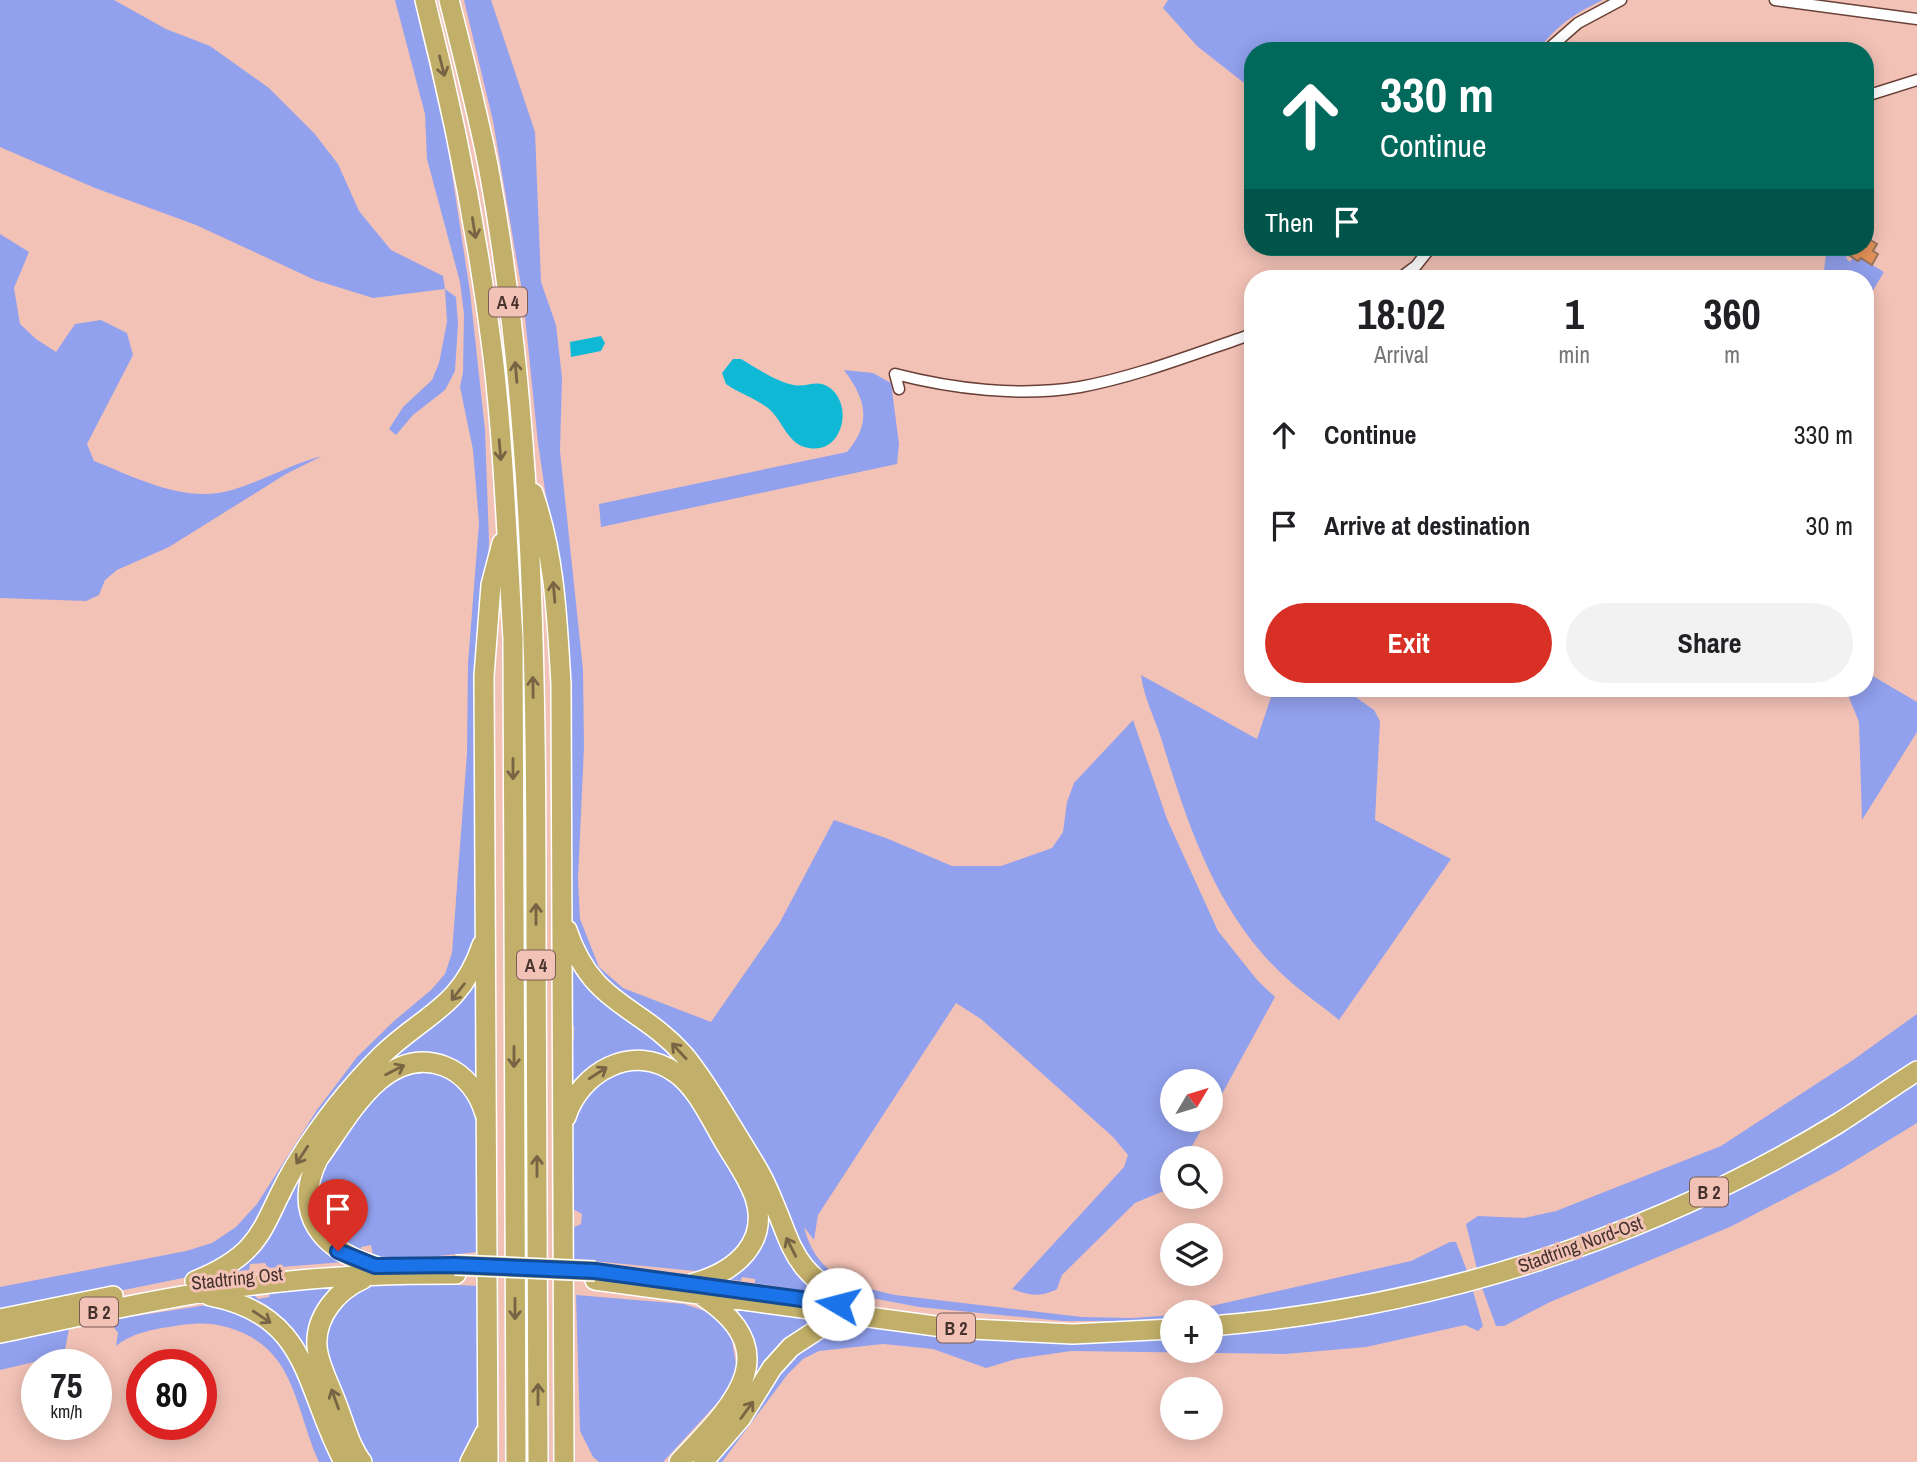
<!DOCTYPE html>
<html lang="en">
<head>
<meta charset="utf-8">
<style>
  :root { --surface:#fff; --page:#f2f2f2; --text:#202124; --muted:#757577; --accent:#d93025 }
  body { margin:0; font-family:"Archivo Narrow",sans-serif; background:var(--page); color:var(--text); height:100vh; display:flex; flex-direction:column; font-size:26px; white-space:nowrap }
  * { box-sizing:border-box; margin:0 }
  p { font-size:23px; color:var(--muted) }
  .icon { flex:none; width:38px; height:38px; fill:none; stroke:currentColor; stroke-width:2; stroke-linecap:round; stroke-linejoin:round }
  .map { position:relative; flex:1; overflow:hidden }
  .sheet { position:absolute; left:1244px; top:270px; width:630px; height:427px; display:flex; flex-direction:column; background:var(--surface); border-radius:28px; box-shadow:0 4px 18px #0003 }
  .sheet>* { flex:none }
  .hud { position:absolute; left:1244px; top:42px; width:630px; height:214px; border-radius:28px; box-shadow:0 4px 18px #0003; background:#00695c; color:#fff; overflow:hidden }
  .needle { width:46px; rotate:52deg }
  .fabs { position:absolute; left:1160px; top:1069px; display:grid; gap:14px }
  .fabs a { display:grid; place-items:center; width:63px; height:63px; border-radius:50%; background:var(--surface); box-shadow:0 4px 18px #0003; font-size:35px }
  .speed { position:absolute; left:21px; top:1349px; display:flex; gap:14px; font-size:35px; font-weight:700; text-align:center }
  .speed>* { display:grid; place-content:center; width:91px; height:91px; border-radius:50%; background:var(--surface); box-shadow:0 4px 18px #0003; line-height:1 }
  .speed small { font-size:18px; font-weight:400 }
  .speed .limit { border:10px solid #d22; background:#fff; color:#111 }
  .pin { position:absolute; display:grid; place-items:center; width:60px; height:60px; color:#fff; margin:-72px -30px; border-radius:50% 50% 50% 0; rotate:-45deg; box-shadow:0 0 7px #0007 }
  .pin .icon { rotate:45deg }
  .me { position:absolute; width:77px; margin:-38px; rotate:278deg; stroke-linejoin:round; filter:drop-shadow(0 0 5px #0008) }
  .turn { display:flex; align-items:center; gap:24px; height:147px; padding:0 21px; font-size:32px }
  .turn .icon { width:91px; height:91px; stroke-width:2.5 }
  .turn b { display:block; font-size:49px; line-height:60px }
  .then { display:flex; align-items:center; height:66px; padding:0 21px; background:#0003; gap:14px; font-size:26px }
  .eta { display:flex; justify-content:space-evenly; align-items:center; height:119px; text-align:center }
  .eta b { font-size:42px; font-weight:700; line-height:49px }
  .action { display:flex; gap:14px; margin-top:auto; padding:14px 21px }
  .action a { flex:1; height:80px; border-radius:42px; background:var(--accent); color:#fff; font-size:28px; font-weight:700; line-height:80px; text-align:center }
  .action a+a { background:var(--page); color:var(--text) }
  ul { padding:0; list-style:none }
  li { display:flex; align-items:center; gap:21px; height:91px; padding:0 21px }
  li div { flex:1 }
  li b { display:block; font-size:26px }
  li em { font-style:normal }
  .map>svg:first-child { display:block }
  .green { fill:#92a1ee }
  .water { fill:#0fb9d5 }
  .building { fill:#e69359; stroke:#9b755d; stroke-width:2 }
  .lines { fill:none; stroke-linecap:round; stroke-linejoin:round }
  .street-casing { stroke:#6a4138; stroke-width:13 }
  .highway-casing { stroke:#fff; stroke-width:22 }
  .street { stroke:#fff; stroke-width:10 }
  .highway { stroke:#c2af69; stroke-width:19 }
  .highway-bridge-casing { stroke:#fff; stroke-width:22; stroke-linecap:butt }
  .highway-bridge { stroke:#c2af69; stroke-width:19 }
  .oneway { stroke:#776445 }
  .route-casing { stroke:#114b97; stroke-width:18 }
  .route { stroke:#1a73e8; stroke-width:12 }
  .labels { text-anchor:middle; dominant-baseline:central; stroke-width:6; stroke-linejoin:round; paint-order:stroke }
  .shield { fill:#f3c2b6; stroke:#795d56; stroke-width:2 }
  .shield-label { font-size:18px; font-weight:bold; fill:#45322d }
  .street-label { font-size:19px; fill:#45322d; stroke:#f3c2b6 }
</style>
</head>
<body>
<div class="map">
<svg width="1917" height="1462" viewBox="0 0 1917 1462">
  <rect width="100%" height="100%" fill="#f3c2b6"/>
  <!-- green -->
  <path class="green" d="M0 0H114L166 29 210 46 269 88 314 133 338 164 359 211 391 250 443 276 445 289 456 297 458 324 455 371 445 390 413 415 396 435 389 429 403 407 432 380 439 363 447 322 445 289 373 298 315 280 196 225 95 188 0 147Z
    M395 0H414L447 141 470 292 485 430 489 541 475 948 458 984 393 1037 254 1238 193 1276 0 1315V1287L186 1251 212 1243 236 1227 257 1204 317 1110 357 1057 394 1021 431 990 445 974 452 953 467 753 468 663 479 523 473 450 460 387 463 372 464 314 460 282 427 159 425 114Z
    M464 0H491L535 132 541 282 556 325 562 378 560 451 583 670 584 747 578 879 580 919 599 967 623 988 711 1022 779 924 834 820 886 838 952 866H1001L1052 848 1063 832 1067 802 1074 783 1133 720 1167 819 1218 931 1258 981 1275 997 1211 1114V1082H1172V1120H1207L1185 1158H1172V1179L1166 1190 1135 1203 1062 1275 1057 1289C1040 1298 1029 1295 1012 1289L1124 1167 1128 1155 1113 1137 981 1019 956 1003 818 1215 814 1240 804 1227C816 1275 850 1285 895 1295L1082 1317 1132 1318 1172 1315V1321H1063L919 1307 851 1294 817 1273 714 1087 599 980 574 931 572 908 570 772 559 584 538 443 523 297 493 121Z
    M1168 0H1603C1573 14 1558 25 1537 51H1522L1509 43 1503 51H1253V90L1197 46 1163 8Z
    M0 234 29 252 14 288 20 324 36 339 56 352 75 324 101 320 127 333 133 355 87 444 94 461C137 478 185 504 232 490 263 481 291 464 322 456L286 474 169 547 117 570 105 580 99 595 86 601 0 598Z
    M1827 247H1838L1848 254 1846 258 1850 262 1853 258 1858 261 1861 258 1884 272 1866 302V278H1823Z
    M844 370 873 373 891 383 899 444 897 464 601 527 599 504 847 452C872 423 866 399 844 370Z
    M1866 672 1917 702V732L1862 820 1859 722 1845 688H1866Z
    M1141 675 1257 739 1274 688H1343L1374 710 1380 721 1375 820 1451 859 1339 1020C1321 1005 1301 992 1284 976 1217 914 1188 826 1162 741 1155 718 1144 699 1141 675Z
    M569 950 685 1063 824 1294 755 1283V1279L742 1277 741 1281 722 1278 742 1266 756 1186 655 1057 569 1088V1041L574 1039V1026L569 1025Z
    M477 972 476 1080 466 1074 394 1061 303 1198 344 1262 268 1268 265 1263 250 1264 249 1270 229 1272C261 1246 270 1239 287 1199L290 1200 292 1194 289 1192 372 1070Z
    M1917 1014V1065L1855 1107 1673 1203 1478 1273 1466 1224 1478 1216 1524 1218 1556 1211 1721 1146 1853 1060Z
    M636 1065 677 1081 745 1190 753 1210 746 1244 706 1272 572 1259 574 1227 581 1224 582 1214 573 1209V1118L597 1079Z
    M441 1070 469 1093 477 1115V1252C442 1256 410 1259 373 1256L371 1245 361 1247 362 1255C327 1241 304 1199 323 1163 332 1146 347 1131 358 1116 368 1102 386 1076 403 1071 414 1067 430 1070 441 1070Z
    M1917 1082V1123L1838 1171 1732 1226 1550 1302 1504 1326H1496L1482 1288 1622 1242 1694 1210Z
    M1450 1242H1456L1469 1276 1359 1301 1211 1319V1312H1185L1411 1261Z
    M456 1282 457 1285 479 1286V1430L465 1462H368L325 1363 323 1327 334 1307 363 1287 379 1284Z
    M343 1285 314 1371 232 1298 252 1292 258 1299 269 1297 270 1291Z
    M1473 1291 1483 1326 1478 1331 1465 1325 1366 1347 1285 1354 1071 1351 1016 1359 986 1368 933 1349 883 1344 819 1351 803 1359 787 1375 722 1462H711L782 1365 822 1334 865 1327 1001 1341 1172 1338V1351H1211V1335L1350 1319Z
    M576 1295 684 1304 711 1313 731 1336 736 1364 731 1388 663 1462H599L593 1457 580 1431Z
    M207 1305 233 1311 259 1323 292 1353 339 1462H319C297 1415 296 1356 243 1333 219 1323 206 1322 181 1325 157 1329 135 1331 116 1346L118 1333 109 1320Z
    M734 1309 830 1320 755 1382C763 1354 750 1331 734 1309Z
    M69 1329 64 1355 0 1370V1343Z"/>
  <!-- water -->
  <path class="water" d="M601 336 605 343 601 351 571 357 570 342Z
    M733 359H741C757 368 776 382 794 385 807 388 817 378 830 388 854 406 842 454 809 448 787 445 783 420 768 408 756 399 739 393 726 384L722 373Z"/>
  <!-- building -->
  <path class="building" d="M1869 239 1877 244 1873 251 1878 254 1872 265 1861 258 1858 261 1836 247H1866Z"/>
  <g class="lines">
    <defs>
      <path id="street" d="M1775 0 1917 19
        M1546 51 1578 23 1621 0
        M1866 96 1917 80
        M1400 278 1416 266 1431 247
        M899 389 895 374C953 389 1020 397 1080 387 1139 376 1196 353 1253 334"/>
      <path id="highway" d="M425 0C455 118 478 236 493 356 504 449 507 544 513 638L516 1462
        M449 0C463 55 477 110 488 165 535 419 536 681 536 938 537 1113 537 1287 538 1462
        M533 493C555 556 557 618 561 684L564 1462
        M567 930C592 1006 639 1004 684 1055 705 1080 720 1108 737 1135 746 1150 756 1165 764 1181 796 1248 785 1268 859 1307
        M566 1117C580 1072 633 1042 676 1073 698 1089 711 1120 725 1143 735 1160 747 1176 754 1195 771 1242 735 1272 694 1283
        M375 1266C323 1250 291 1215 318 1159 347 1120 384 1044 444 1066 465 1074 479 1093 485 1114
        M595 1280 950 1328 1073 1334 1172 1329
        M195 1281C270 1251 261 1220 298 1161 321 1124 350 1087 381 1056 423 1015 461 1008 482 945
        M210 1296C311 1315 304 1388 344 1462
        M0 1319 113 1296
        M1211 1326C1431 1308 1649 1239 1837 1124 1864 1107 1890 1088 1917 1071
        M0 1333C99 1312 199 1289 300 1280 352 1275 404 1274 456 1274
        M362 1462C349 1445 344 1422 336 1402 330 1385 318 1364 317 1346 315 1316 338 1290 363 1279
        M470 1462 485 1433
        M488 1462 484 676 491 585 502 543
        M679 1462C732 1406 791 1352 699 1294
        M703 1462 741 1418 772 1368 791 1347 820 1328 850 1318"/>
    </defs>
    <!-- street casing -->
    <use href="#street" class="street-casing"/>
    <!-- highway casing -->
    <use href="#highway" class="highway-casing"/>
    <!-- street -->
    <use href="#street" class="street"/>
    <!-- highway -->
    <use href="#highway" class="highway"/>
    <defs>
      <path id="highway-bridge" d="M455 1265 595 1271"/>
    </defs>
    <!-- highway-bridge casing -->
    <use href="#highway-bridge" class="highway-bridge-casing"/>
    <!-- highway-bridge -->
    <use href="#highway-bridge" class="highway-bridge"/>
  </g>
  <!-- one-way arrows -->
  <defs><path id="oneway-shaft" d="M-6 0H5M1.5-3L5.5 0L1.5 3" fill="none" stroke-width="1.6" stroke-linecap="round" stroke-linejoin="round" transform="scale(1.75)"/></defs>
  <g class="oneway">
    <use href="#oneway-shaft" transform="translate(442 66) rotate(76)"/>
    <use href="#oneway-shaft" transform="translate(474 228) rotate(81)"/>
    <use href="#oneway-shaft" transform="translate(516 372) rotate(-95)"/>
    <use href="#oneway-shaft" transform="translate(500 450) rotate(85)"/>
    <use href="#oneway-shaft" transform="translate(554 592) rotate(-95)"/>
    <use href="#oneway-shaft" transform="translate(533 687) rotate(-91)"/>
    <use href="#oneway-shaft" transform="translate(513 769) rotate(90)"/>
    <use href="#oneway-shaft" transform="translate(536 914) rotate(-90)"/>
    <use href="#oneway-shaft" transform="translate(458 992) rotate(128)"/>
    <use href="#oneway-shaft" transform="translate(679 1051) rotate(-133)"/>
    <use href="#oneway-shaft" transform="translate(514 1057) rotate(90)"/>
    <use href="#oneway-shaft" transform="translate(395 1070) rotate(-27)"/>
    <use href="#oneway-shaft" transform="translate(598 1073) rotate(-33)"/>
    <use href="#oneway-shaft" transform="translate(302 1155) rotate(123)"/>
    <use href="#oneway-shaft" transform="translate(537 1166) rotate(-90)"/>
    <use href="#oneway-shaft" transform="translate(791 1247) rotate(-117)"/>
    <use href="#oneway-shaft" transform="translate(515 1309) rotate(90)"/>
    <use href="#oneway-shaft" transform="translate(262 1317) rotate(34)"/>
    <use href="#oneway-shaft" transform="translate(538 1394) rotate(-90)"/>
    <use href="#oneway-shaft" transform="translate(335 1399) rotate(-110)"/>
    <use href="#oneway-shaft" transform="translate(747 1410) rotate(-54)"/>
  </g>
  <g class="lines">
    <defs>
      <path id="route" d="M338 1251 375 1266 455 1265 595 1271 838 1304"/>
    </defs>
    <!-- route casing -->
    <use href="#route" class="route-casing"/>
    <!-- route -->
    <use href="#route" class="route"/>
  </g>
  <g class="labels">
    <!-- shield labels -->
    <g class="shield">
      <rect x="489" y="287.5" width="38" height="29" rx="5"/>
      <rect x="517" y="950.5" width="38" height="29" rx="5"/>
      <rect x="1690" y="1177.5" width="38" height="29" rx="5"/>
      <rect x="80" y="1297.5" width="38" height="29" rx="5"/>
      <rect x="937" y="1313.5" width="38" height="29" rx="5"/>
    </g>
    <g class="shield-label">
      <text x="508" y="302">A 4</text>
      <text x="536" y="965">A 4</text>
      <text x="1709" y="1192">B 2</text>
      <text x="99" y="1312">B 2</text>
      <text x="956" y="1328">B 2</text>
    </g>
    <!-- street labels -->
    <g class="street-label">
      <text transform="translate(1580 1244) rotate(-20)">Stadtring Nord-Ost</text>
      <text transform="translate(237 1278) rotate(-6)">Stadtring Ost</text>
    </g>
  </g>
</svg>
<div class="fabs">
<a><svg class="needle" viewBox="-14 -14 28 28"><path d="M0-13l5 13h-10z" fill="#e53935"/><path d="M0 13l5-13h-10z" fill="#757577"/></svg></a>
<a><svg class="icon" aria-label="search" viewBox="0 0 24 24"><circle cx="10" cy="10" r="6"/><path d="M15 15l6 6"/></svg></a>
<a><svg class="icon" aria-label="layers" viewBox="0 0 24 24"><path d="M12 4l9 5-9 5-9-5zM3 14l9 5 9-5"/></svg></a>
<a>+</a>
<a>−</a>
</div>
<div class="speed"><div>75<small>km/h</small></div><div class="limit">80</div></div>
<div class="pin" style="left:338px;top:1251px;background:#d93025"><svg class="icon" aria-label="arrive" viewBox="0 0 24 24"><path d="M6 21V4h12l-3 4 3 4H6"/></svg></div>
<svg class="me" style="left:838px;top:1304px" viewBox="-20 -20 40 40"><circle r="19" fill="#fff"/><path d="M0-13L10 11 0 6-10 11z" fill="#1a73e8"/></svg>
<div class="hud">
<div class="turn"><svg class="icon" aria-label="ahead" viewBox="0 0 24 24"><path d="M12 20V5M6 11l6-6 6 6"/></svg><div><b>330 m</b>Continue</div></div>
<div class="then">Then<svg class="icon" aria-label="arrive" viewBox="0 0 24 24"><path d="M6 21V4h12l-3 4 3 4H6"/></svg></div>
</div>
<section class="sheet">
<div class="eta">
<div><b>18:02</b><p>Arrival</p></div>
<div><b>1</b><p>min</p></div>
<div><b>360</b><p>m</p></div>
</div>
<ul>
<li><svg class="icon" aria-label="ahead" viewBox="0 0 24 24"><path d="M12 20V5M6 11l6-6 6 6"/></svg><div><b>Continue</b></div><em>330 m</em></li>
<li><svg class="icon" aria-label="arrive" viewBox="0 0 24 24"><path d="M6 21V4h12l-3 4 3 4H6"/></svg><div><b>Arrive at destination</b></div><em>30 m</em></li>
</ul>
<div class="action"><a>Exit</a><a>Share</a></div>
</section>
</div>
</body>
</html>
